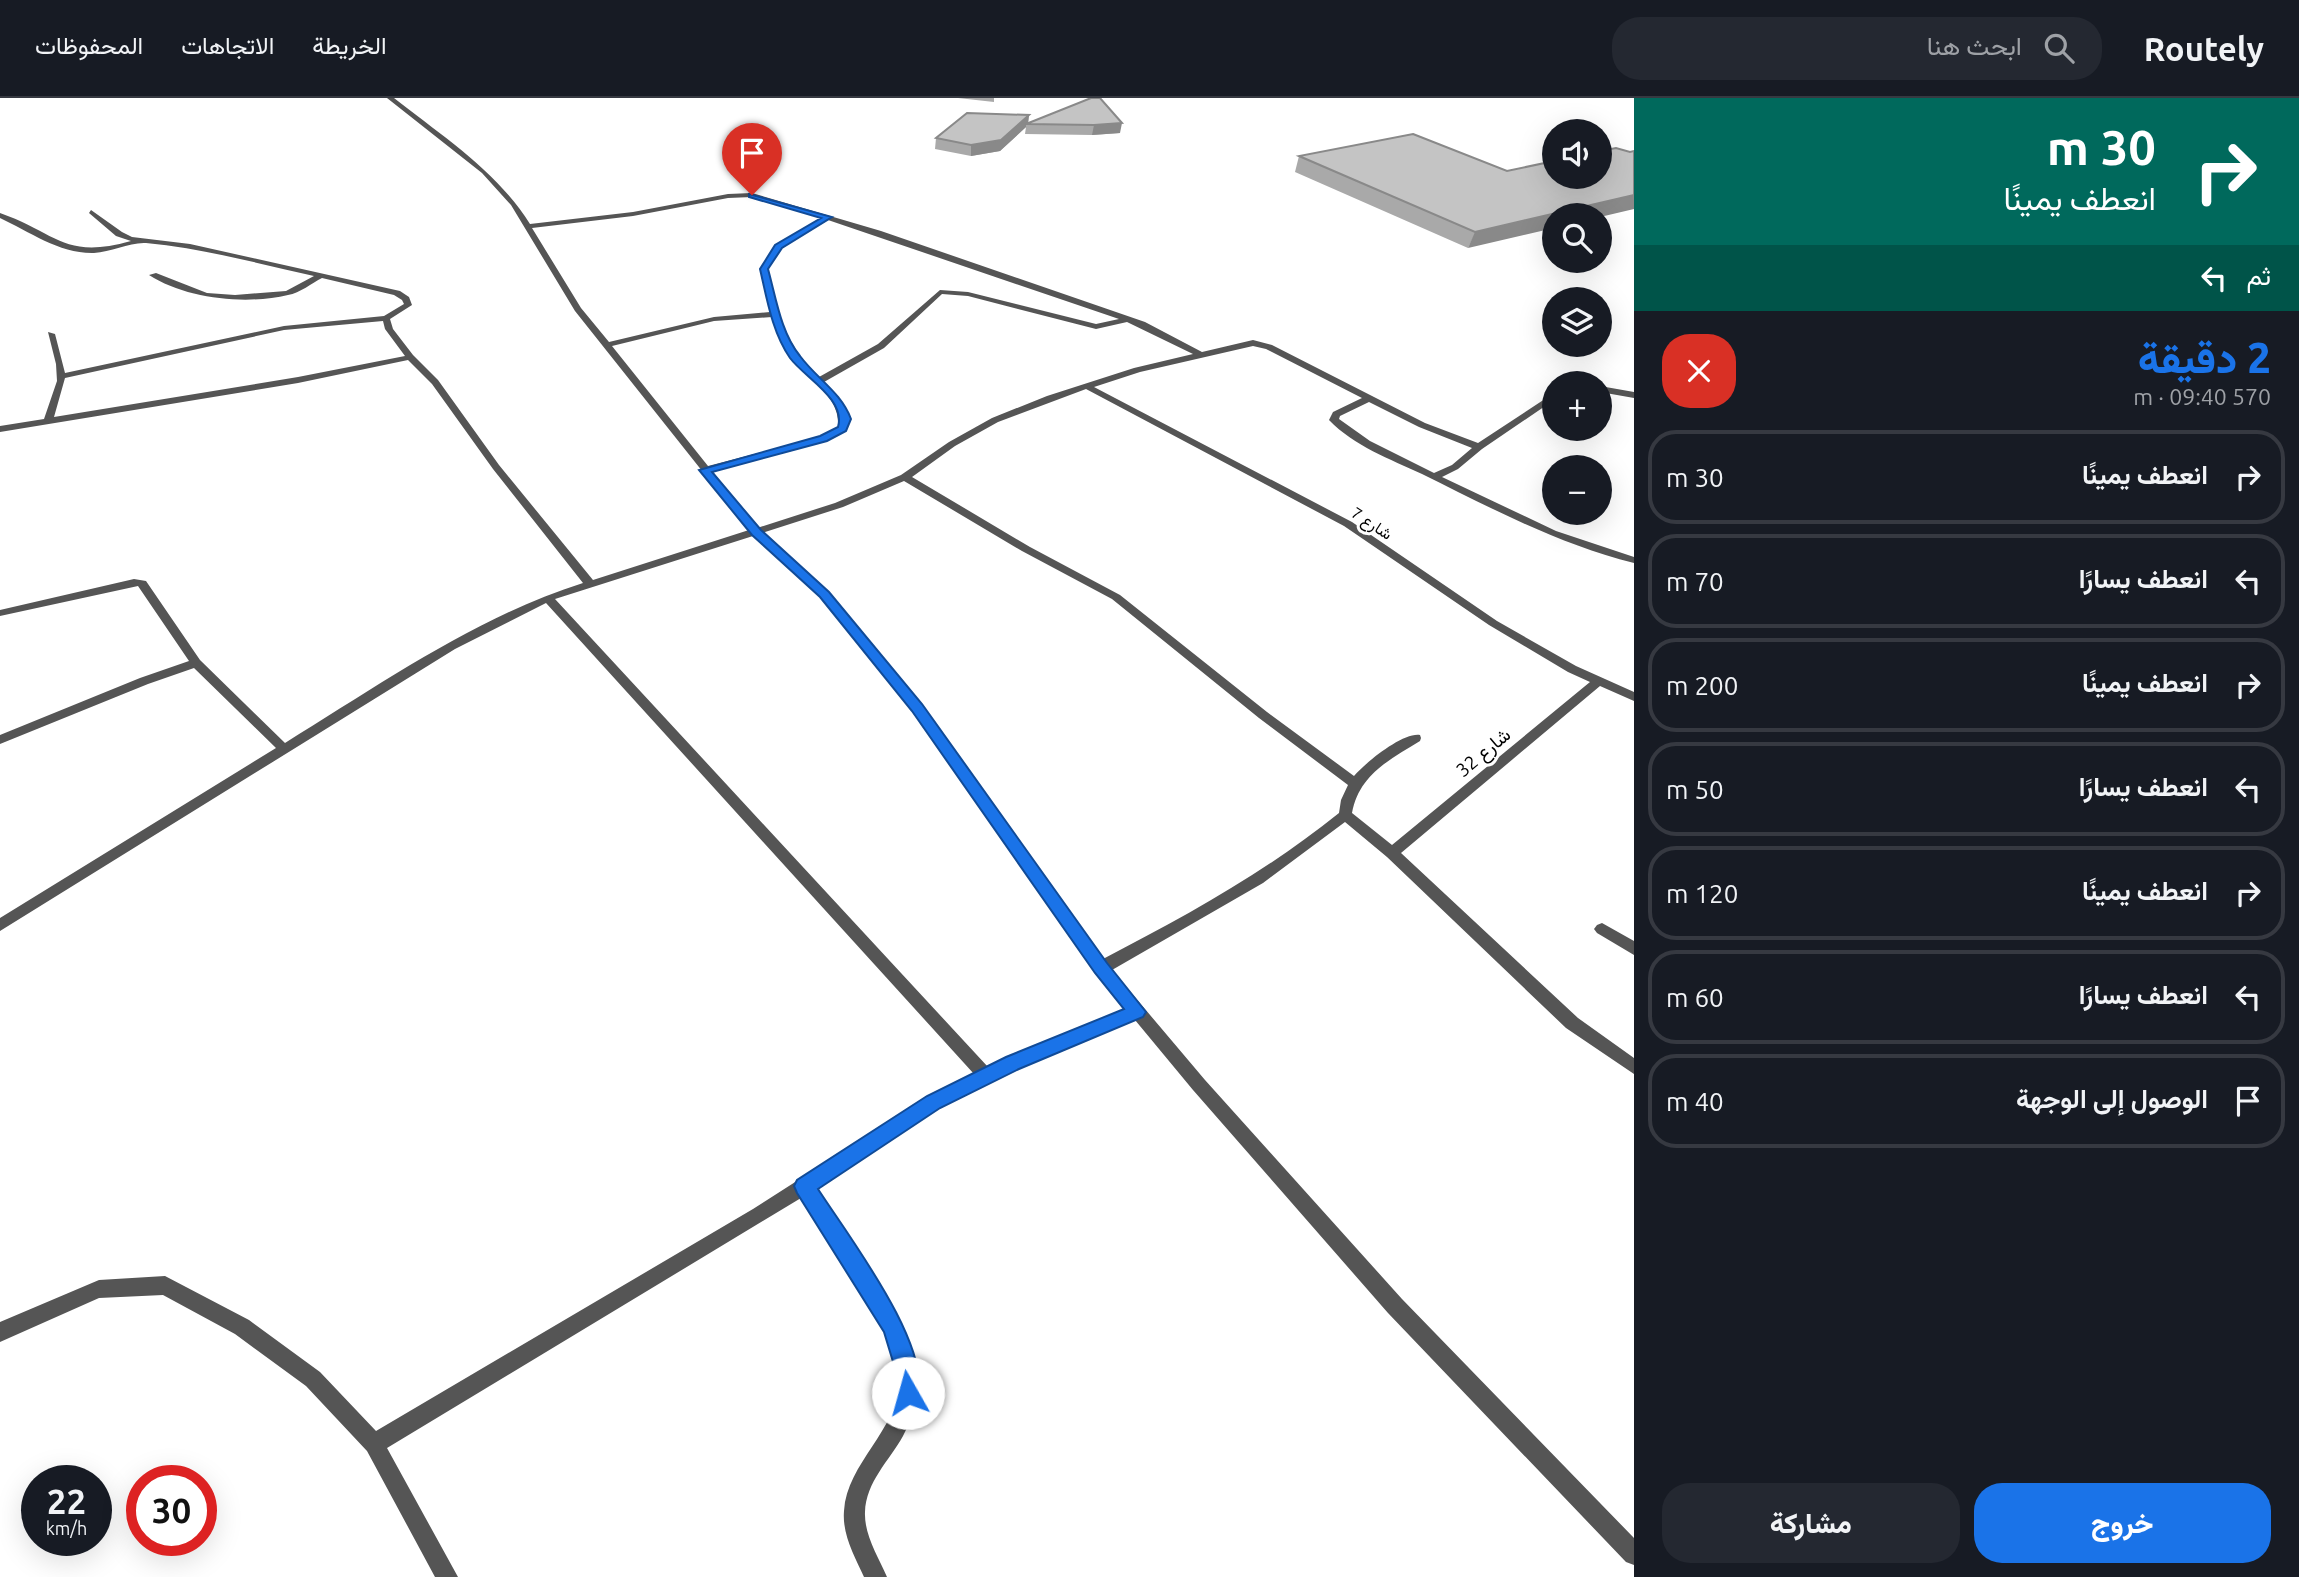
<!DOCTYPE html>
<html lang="ar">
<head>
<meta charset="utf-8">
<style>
  :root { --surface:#171b24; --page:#242831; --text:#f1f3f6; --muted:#9ea1a6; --line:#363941; --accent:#1a73e8 }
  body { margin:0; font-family:Ubuntu,Vazirmatn,sans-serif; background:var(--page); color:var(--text); direction:rtl; height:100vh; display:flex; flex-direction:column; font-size:26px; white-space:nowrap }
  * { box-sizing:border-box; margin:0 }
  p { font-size:23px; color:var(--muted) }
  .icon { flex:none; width:38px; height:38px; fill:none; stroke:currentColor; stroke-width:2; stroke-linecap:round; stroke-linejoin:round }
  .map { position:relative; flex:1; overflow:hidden; direction:ltr }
  .drawer { display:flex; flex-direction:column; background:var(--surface); width:665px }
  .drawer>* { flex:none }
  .top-card { background:#00695c; color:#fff; overflow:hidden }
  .fabs { position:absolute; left:1542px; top:21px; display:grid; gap:14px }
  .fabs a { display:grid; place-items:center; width:70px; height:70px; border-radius:50%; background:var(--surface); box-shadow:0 7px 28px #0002; font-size:35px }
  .speed { position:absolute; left:21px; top:1367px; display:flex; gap:14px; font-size:35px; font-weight:700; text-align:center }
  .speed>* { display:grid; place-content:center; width:91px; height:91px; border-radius:50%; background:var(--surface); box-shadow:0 7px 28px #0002; line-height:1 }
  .speed small { font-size:18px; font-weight:400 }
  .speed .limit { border:10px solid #d22; background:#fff; color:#111 }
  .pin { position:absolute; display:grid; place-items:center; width:60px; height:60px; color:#fff; margin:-72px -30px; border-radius:50% 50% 50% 0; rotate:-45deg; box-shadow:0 0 7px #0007 }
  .pin .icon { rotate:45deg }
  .me { position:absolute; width:77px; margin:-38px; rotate:353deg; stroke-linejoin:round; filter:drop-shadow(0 0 5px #0008) }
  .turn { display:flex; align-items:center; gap:24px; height:147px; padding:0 28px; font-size:32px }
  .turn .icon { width:91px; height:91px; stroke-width:2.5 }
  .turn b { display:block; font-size:49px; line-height:60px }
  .then { display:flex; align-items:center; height:66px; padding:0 28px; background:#0003; gap:14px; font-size:26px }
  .round { display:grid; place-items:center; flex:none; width:74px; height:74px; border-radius:28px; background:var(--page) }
  .head { display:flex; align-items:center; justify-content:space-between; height:119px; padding:0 28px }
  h1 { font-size:42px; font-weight:800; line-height:52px; color:var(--accent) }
  .button { display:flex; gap:14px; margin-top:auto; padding:14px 28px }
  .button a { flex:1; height:80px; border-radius:28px; background:var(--accent); color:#fff; font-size:28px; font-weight:800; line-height:80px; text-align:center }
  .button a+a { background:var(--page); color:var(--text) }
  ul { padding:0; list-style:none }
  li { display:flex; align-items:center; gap:21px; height:94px; margin:0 14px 10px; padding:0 14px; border:4px solid var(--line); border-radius:28px }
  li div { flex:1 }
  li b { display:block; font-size:26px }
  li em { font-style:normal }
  header { display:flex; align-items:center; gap:42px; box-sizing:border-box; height:98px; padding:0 35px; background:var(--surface); border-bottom:2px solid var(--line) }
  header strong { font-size:33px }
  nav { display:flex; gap:38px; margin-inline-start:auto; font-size:24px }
  .search { width:490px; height:63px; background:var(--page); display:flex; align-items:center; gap:18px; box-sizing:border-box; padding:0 24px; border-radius:28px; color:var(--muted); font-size:26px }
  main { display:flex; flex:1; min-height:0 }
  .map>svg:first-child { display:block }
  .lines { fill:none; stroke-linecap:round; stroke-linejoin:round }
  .street { fill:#555; fill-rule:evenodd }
  .wall { fill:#a9a9a9 }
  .shaded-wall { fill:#898989 }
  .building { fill:#c4c4c4; stroke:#898989; stroke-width:2 }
  .route { fill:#1a73e8; stroke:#114b97; stroke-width:2 }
  .labels { text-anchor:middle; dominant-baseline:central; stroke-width:6; stroke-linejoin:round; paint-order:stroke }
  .far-street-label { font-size:16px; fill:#000; stroke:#fff }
  .street-label { font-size:19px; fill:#000; stroke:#fff }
</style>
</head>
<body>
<header>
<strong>Routely</strong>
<div class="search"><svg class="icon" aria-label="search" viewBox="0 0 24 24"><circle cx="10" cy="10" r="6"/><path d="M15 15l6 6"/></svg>ابحث هنا</div>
<nav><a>الخريطة</a><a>الاتجاهات</a><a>المحفوظات</a></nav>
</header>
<main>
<section class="drawer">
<div class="top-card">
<div class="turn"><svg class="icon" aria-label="right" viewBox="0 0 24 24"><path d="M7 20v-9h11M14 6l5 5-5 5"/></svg><div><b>30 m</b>انعطف يمينًا</div></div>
<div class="then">ثم<svg class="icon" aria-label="left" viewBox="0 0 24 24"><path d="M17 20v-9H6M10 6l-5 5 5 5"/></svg></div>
</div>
<div class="head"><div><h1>2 دقيقة</h1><p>570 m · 09:40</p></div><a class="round" style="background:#d93025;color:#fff"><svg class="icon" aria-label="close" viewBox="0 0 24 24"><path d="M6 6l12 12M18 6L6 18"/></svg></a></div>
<ul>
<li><svg class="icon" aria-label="right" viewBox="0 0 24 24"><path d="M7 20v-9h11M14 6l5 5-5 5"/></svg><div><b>انعطف يمينًا</b></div><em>30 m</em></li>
<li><svg class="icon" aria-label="left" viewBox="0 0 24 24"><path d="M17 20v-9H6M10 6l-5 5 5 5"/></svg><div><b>انعطف يسارًا</b></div><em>70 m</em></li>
<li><svg class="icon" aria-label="right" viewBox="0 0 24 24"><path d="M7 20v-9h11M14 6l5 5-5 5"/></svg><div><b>انعطف يمينًا</b></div><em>200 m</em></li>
<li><svg class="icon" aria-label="left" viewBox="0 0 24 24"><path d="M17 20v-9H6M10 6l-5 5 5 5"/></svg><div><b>انعطف يسارًا</b></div><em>50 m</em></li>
<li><svg class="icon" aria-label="right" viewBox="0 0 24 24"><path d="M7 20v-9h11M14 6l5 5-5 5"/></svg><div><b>انعطف يمينًا</b></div><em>120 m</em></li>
<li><svg class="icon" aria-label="left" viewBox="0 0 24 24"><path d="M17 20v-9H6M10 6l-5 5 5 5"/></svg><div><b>انعطف يسارًا</b></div><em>60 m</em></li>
<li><svg class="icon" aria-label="arrive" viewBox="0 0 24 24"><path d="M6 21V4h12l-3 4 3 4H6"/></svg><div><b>الوصول إلى الوجهة</b></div><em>40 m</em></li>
</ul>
<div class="button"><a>خروج</a><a>مشاركة</a></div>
</section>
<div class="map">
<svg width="1634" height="1479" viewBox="0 0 1634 1479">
  <rect width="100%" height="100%" fill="#fff"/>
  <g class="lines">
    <!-- street -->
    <path class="street" d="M387 0H394C442 38 497 73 530 126L633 114 728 96 752 95 881 133 1145 224 1202 254 1253 242 1272 247 1425 325 1478 345 1554 295V302L1482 351 1458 371 1442 379 1556 433 1634 459V465C1558 446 1491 410 1422 376 1390 361 1354 348 1329 322L1333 314 1362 300 1266 251 1253 248 1140 274 1094 289 1352 424 1497 523 1576 568 1634 594V603L1600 588 1401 755 1578 920 1634 960V976L1566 930 1387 759 1345 724 1263 785 1112 872 1205 982 1402 1201 1634 1440V1467L1626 1464 1388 1215 1193 992 1135 922 1019 970 940 1009 816 1090C845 1134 919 1230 918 1282 917 1302 912 1321 903 1338 889 1363 866 1384 865 1414 864 1437 878 1458 887 1479H864C855 1459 842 1437 844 1413 847 1362 903 1330 898 1277 891 1220 833 1147 801 1100L387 1350 458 1479H435L367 1353 306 1288 235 1236 163 1197 99 1200 0 1244V1224L99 1182 165 1178 249 1222 320 1274 376 1333 753 1111 928 999 974 976 546 505 455 551 0 833V820L276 650 194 570 148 586 0 646V637L140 580 189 563 138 488 0 518V512L134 481 146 483 200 562 285 645C381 586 476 519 583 485L493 371 432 286 408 262 298 285 0 334V328L44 321 57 283 56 266 48 234 55 236 65 275 284 228 384 218 404 206 402 202 394 197 322 180C312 185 300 195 288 197 246 207 186 201 149 177L156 175 207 195 235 197 286 193 314 178C259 166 203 150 146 145 130 144 111 154 94 155 60 156 30 134 0 120V115C57 135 64 162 131 143L116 138 89 115 91 112 122 134 132 139 190 146 400 193 409 199 412 207 390 221 393 231 413 257 438 282 499 367 593 482 749 432 575 213 511 107 482 75ZM752 99 821 120 775 147 760 171 770 214 714 219 609 244 581 210 532 130 633 118 728 100ZM828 122 1119 221 1096 226 968 194 940 192 878 246 819 279C787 250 776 212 768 171L781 150ZM942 196 968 198 1096 231 1127 224 1193 256 1134 270 1047 298 992 320 949 344 901 377 835 405 757 430 712 373 826 343 846 333C852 313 838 297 824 284L884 250ZM772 219C777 233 782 247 791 259 807 283 841 296 838 330L820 339 708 368 612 248 714 223ZM383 223 385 231 405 258 298 279 54 319 65 280 284 232ZM1086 291 1344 428 1489 527 1568 574 1590 584 1392 747 1352 715C1359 677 1389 662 1420 643L1421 640 1420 637C1403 634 1365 665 1354 678L1267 614 1120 497 1030 449 912 379 955 348 998 324ZM1369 304 1419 329 1472 350 1452 367 1434 375 1370 343 1339 321 1340 318ZM904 383 1022 453 1112 501 1259 620 1348 687 1341 702 1339 715C1266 774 1186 818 1103 861L921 606 828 494 762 435 843 409ZM753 438 820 498 913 612 1096 874 1126 911 988 969 555 501Z
      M1600 288 1634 294V300L1600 294Z
      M1602 825 1634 843V857L1597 835 1594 831 1597 827Z"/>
  </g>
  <!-- wall -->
  <path class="wall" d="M958 0H994V4Z
    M1091 0 1120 35 1092 37 1025 36 1026 29 1000 53 971 58 935 51 936 40 1029 17 1028 25Z
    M1299 58 1507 73 1468 150 1295 74Z"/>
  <!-- shaded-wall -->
  <path class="shaded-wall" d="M1029 17 1028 26H1026V29L1000 53 971 58V47Z
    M1122 25 1120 35 1092 37 1094 27Z
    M1634 97V111L1600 119V117H1554V130L1468 150 1475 134Z"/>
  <!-- building -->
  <path class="building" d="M1091 0H1100L1122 25 1094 27 1026 26Z
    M967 15 1029 17 1001 42 971 47 936 40Z
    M1413 36 1507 73 1554 63V79H1600V53L1616 50 1630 54 1634 53V97L1475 134 1299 58Z"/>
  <!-- route -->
  <path class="route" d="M749 96 832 119 782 150 768 171C776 200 781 235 800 258 817 281 841 294 851 321L846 333 827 343 712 374 761 432 829 494 922 606 1107 865 1146 914 1143 919 1019 971 940 1010 818 1091C846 1135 937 1253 916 1303L908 1307 900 1303 896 1295 897 1277 884 1234 797 1095 794 1088 797 1082 927 998 1006 959 1124 911 1095 875 912 613 820 499 752 437 699 372 820 338 838 329C846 301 805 280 790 260 772 234 767 201 760 171L775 147 821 120 749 99Z"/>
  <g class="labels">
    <!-- far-street labels -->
    <g class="far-street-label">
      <text transform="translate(1372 425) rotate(33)">شارع 7</text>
    </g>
    <!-- street labels -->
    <g class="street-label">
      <text transform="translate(1483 654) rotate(-40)">شارع 32</text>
    </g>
  </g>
</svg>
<div class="fabs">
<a><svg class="icon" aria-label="sound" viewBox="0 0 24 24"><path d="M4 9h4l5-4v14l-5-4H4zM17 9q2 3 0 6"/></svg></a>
<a><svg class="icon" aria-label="search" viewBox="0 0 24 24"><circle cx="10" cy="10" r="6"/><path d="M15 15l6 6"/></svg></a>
<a><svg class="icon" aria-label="layers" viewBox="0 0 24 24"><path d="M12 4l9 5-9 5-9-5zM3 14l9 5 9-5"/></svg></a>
<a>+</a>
<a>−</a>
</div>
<div class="speed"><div>22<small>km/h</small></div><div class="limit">30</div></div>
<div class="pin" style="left:752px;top:97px;background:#d93025"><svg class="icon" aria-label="arrive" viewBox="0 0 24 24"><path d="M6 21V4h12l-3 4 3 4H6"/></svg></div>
<svg class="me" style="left:908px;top:1295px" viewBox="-20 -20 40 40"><circle r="19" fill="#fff"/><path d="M0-13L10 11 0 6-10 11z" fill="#1a73e8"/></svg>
</div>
</main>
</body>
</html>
